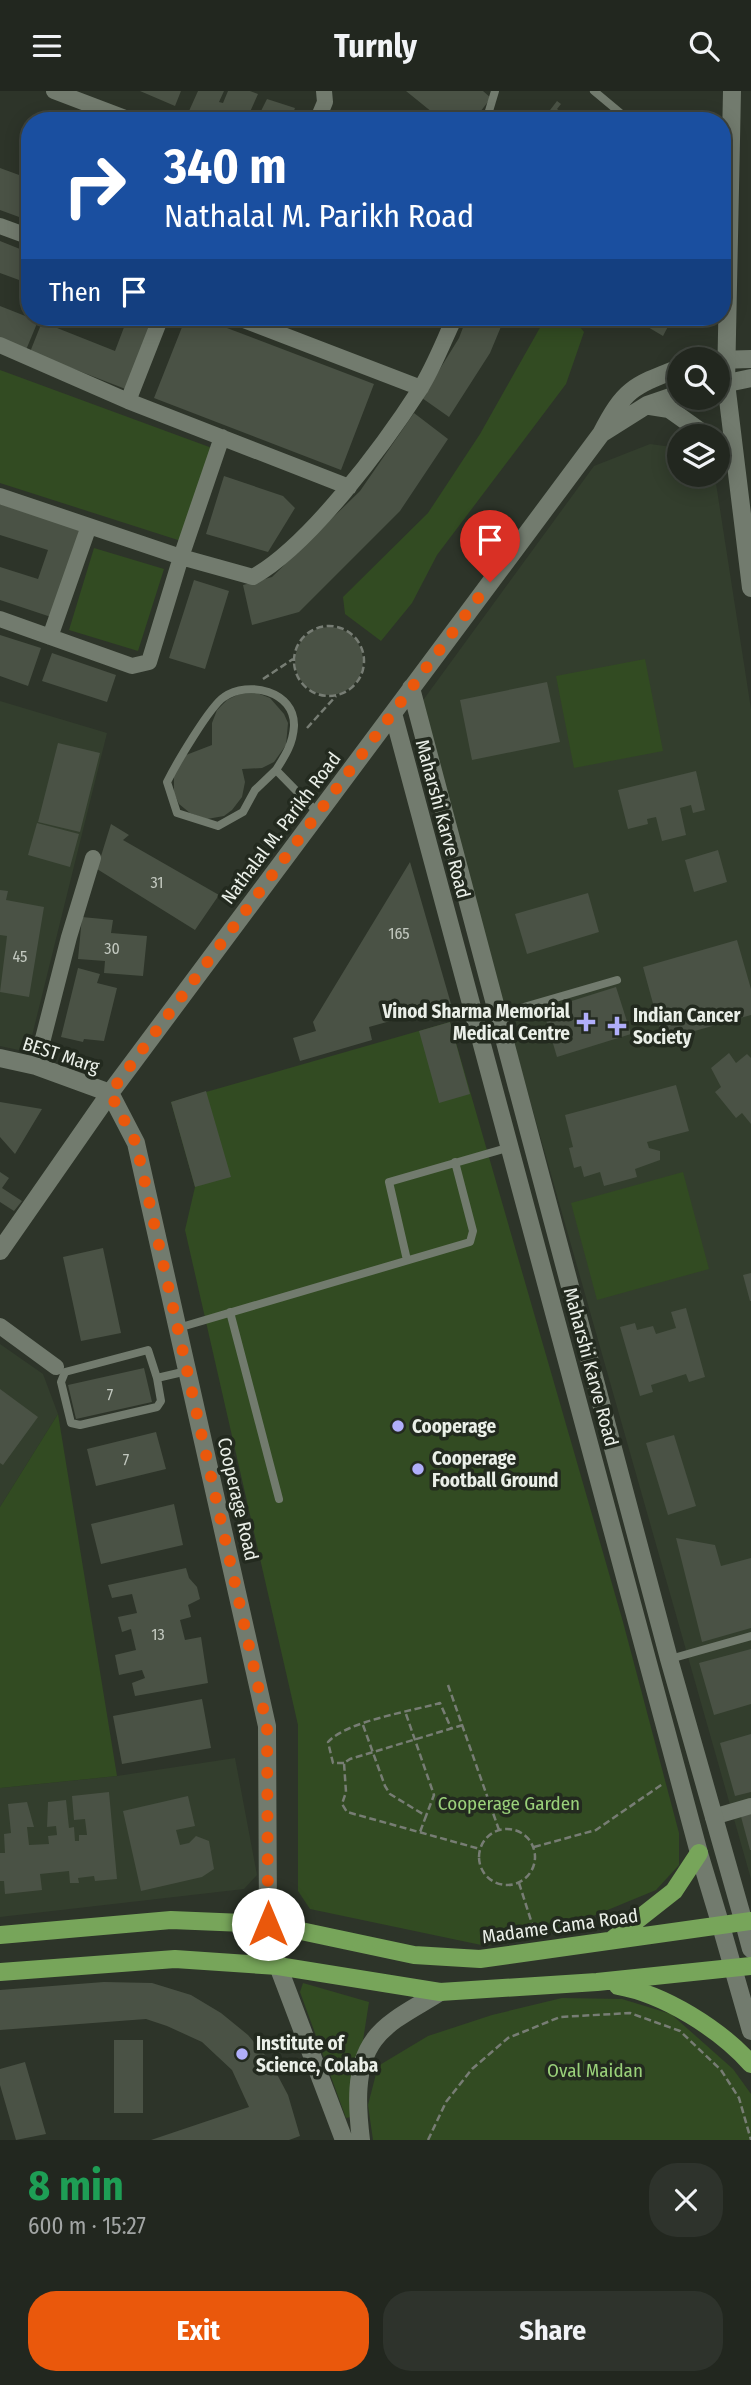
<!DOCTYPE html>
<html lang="en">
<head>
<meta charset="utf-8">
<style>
  :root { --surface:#22271f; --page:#2e332c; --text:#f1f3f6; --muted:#a2a5a4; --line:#3f443d; --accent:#ea580c }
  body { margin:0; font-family:"Fira Sans Condensed",sans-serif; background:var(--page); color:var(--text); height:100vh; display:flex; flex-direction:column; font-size:26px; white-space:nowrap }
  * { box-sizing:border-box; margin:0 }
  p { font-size:23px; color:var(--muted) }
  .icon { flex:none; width:38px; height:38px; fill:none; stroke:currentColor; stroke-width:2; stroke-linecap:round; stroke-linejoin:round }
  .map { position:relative; height:2049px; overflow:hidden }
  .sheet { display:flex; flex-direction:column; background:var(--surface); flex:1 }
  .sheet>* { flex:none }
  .banner { position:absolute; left:21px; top:21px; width:710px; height:214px; border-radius:28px; box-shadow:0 4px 18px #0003,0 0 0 2px var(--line); background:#1a4fa0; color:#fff; overflow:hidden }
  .tools { position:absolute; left:667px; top:256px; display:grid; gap:14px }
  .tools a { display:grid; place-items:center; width:63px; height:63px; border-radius:50%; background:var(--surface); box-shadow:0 4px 18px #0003,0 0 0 2px var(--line); font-size:35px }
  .pin { position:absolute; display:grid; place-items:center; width:60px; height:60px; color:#fff; margin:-72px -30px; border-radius:50% 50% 50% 0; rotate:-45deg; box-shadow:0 0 7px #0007 }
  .pin .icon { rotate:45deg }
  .me { position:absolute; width:77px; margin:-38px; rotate:0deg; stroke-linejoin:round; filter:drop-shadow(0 0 5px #0008) }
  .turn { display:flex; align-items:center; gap:24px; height:147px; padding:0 28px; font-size:32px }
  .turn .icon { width:91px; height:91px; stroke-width:2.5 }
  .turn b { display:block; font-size:49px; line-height:60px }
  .then { display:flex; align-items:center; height:66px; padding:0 28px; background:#0003; gap:14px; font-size:26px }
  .round { display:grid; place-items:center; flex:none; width:74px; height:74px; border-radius:28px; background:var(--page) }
  .overview { display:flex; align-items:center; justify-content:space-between; height:119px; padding:0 28px }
  h1 { font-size:42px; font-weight:700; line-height:52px; color:#1e9e55 }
  .button { display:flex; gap:14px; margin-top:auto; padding:14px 28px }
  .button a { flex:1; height:80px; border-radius:28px; background:var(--accent); color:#fff; font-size:28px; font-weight:700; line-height:80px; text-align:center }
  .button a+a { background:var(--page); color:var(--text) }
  header { display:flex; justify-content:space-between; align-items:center; height:91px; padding:0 28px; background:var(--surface); font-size:32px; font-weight:700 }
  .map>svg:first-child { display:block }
  .built { fill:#333e2d }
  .green { fill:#324b22 }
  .water { fill:#305415; stroke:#688254; stroke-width:2 }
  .building { fill:#4a5245 }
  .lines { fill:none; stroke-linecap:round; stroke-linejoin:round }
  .path { stroke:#777d74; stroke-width:2.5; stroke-dasharray:7 3.5; stroke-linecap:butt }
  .service { stroke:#727b6e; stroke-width:8 }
  .minor { stroke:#727b6e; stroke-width:16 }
  .tertiary { stroke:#727b6e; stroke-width:18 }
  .secondary { stroke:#727b6e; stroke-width:18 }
  .primary { stroke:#77a55a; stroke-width:18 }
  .route { stroke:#ea580c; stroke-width:12; stroke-dasharray:0 21.6 }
  .poi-dot { fill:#b0aefa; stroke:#232a1f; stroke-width:2.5 }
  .labels { text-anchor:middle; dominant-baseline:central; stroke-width:7; stroke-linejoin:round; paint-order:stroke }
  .number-label { font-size:16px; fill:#c2c8bf }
  .street-label { font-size:19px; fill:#eaefe8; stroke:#232a1f }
  .poi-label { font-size:19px; font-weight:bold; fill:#eaefe8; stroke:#232a1f; text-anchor:start }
  .park-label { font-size:19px; fill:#9ad17a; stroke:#232a1f }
</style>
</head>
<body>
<header><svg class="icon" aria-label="menu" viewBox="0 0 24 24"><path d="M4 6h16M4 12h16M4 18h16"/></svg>Turnly<svg class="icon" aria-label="search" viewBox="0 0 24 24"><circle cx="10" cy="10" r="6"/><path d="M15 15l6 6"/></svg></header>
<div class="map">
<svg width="751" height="2049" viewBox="0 0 751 2049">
  <rect width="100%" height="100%" fill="#2d3429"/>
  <!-- built -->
  <path class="built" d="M650 353 679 357V383H712L715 386 751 618V1788L451 731 421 612 594 375Z
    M0 610 107 642 28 961 0 955Z
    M0 1253 43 1283 58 1323 0 1416Z
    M235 1667 257 1784 244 1798 0 1826V1697L117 1685Z"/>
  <!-- green -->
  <path class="green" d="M546 226H572L584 241 566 293 437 464 412 512 381 550 345 523 343 506 428 422 480 343Z
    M0 279 212 357 181 450 0 392Z
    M94 457 164 478 138 560 69 539Z
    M645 568 663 660 574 677 556 585Z
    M450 931 623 1531 679 1742V1774L656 1799 547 1844 486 1855 310 1818 298 1800V1634L185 1139 195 1096 171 1011Z
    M683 1081 709 1178 597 1209 571 1112Z
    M58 1323 117 1685 0 1697V1416Z
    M303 1892 369 1911 351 2026 346 2027 300 1901Z
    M562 1907 622 1908 671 1923 733 1978 751 2003V2049H373L368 2014 378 1975 428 1945 492 1924Z"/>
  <!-- water -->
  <path class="water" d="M330 541C349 548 359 562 349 582L341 569 330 565 312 574 305 569C303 551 315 544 330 541Z"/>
  <!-- building -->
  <path class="building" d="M140 0H181L175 15Z
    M198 0H224L219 11 223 12 228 0H250L258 3 246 30H211L189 20Z
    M406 0H483L491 7 473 30H443Z
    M267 8 295 17 290 30H256Z
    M557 10 561 13 557 18 569 27 572 24 579 30H532L538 22 544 27Z
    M0 77 30 88V130L0 119Z
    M0 150 30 162V193L0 182Z
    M0 215 38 230 26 259 0 249Z
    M112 226H157L128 299 30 261 42 231 115 260 126 231Z
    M186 226H198L374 293 341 379 154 307Z
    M282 226H315L311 237Z
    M467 226H505L490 262 449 326 422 307 459 247Z
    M631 226H673L663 245Z
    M414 322 448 348 400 420 299 521 252 534 243 494 272 486 360 400Z
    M224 385 283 405 295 417 268 461 206 443Z
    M0 413 83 440 54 527 0 509V476L38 488 48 459 0 444Z
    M194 489 229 500 205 578 169 567Z
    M295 570a34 34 0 1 1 68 0a34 34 0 1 1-68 0Z
    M0 544 41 557 28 595 0 585Z
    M52 562 116 584 107 611 42 590Z
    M547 591 560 651 472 669 460 609Z
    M257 602 270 607 284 623 288 632 286 654 274 671 262 677 242 678 245 691 242 706 232 719 224 725 207 728 190 722 179 713 174 702V681L186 664 212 654V632L217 619 227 609 239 603Z
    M58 652 100 662 80 741 38 731Z
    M696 680 705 719 693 722 691 714 680 717 686 744 662 750 656 726 647 728 648 733 628 738 618 699Z
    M37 732 79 743 70 776 28 764Z
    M111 733 129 744 123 749 219 804 195 839 97 778Z
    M718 759 727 791 694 801 685 769Z
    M410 771 451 913 369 936 372 949 300 970 293 947 316 940 313 931Z
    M0 799 8 800 6 809 44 816 29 906 0 901 7 845 0 844Z
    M588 802 599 841 527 863 515 823Z
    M82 826 113 829 111 842 147 845 143 885 104 882 105 870 78 868Z
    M737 849 751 898V924L663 949 643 876Z
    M78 877 100 883 97 892 117 897 104 950 84 948 83 951 61 946Z
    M616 896 631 943 557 966 543 919Z
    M450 931 470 1003 439 1012 419 940Z
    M729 962 736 972 747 963 751 967V1033L742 1022 736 1027 715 1001 721 996 711 977Z
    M676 994 689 1040 647 1051 649 1057 660 1060V1069L635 1078 637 1086 604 1095 600 1081 584 1086 581 1075 574 1077 569 1057 573 1056 565 1024Z
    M206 1000 231 1086 195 1096 171 1011Z
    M0 1011 42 1018 15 1063 0 1046Z
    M0 1081 9 1087 2 1097 22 1110 14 1120 0 1111Z
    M103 1157 121 1242 81 1250 63 1166Z
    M751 1182V1210H750L743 1184Z
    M686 1217 705 1286 689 1291 686 1283 651 1294 653 1301 640 1305 620 1236 635 1232 637 1239 653 1235 656 1243 676 1237 671 1221Z
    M144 1277 152 1311 76 1328 68 1294Z
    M0 1298 38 1326 3 1374 0 1372Z
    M156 1341 166 1378 96 1395 87 1358Z
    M674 1344 696 1415 668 1424 646 1352Z
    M174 1413 183 1454 101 1473 91 1433Z
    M676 1447 715 1454 721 1475 751 1467V1537L702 1551Z
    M186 1477 189 1487 197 1496 200 1508 188 1514 191 1526 180 1529 185 1549 201 1546 208 1592 135 1605 132 1592 145 1587 142 1579 119 1584 115 1564 136 1559 131 1538 122 1541 118 1526 137 1522 132 1503 112 1507 108 1494Z
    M751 1558V1613L714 1624 699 1572Z
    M202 1608 211 1657 122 1673 113 1625Z
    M751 1643V1701L735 1705 720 1652Z
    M109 1701 117 1788 95 1790 94 1785 78 1787 79 1792H70L69 1780 40 1783 42 1799 5 1803 4 1790H0V1762H5L4 1743 11 1742 8 1713 27 1711 34 1736H27L29 1754 49 1753 48 1745 57 1744 56 1735 47 1736 48 1711 66 1709 69 1737 74 1736 75 1750H79V1744H87L85 1728 74 1729 72 1705Z
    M188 1705 195 1735 176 1739 180 1754 189 1752 196 1745 209 1750 214 1778 202 1786 141 1800 123 1720Z
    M751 1719V1759H750L740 1722Z
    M104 1891 152 1892 191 1904 221 1922 248 1944 270 1970 288 2004 300 2045 289 2049H151L249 2016 232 1979 202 1951 167 1935 146 1928 0 1939V1899Z
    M114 1949H143V2022H114Z
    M25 1971 46 2043 16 2049 0 1994V1978Z"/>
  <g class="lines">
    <!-- path -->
    <path class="path" d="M294 570a35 35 0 1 1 70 0a35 35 0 1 1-70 0Z
      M263 588 293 568
      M307 637 336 605
      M448 1594 499 1739
      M406 1623 434 1704 426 1725
      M363 1634 385 1695 390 1703 426 1725 420 1741
      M463 1634 350 1668 344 1672 346 1701 342 1713 347 1721 480 1758
      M344 1672H333L328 1651C347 1630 412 1620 440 1612L451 1637
      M479 1766a28 28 0 1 1 56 0a28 28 0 1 1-56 0Z
      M534 1756 596 1739 664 1692
      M519 1792 535 1842
      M428 2049 446 2011 472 1978 508 1947 560 1926 630 1922 680 1940 721 1979 739 2007 751 2049"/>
    <!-- service -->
    <path class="service" d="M594 0 630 30
      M486 30 495 0
      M276 679 255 699 243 721 218 735 177 722 167 691C176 673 210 615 224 606 248 589 295 600 294 635 293 653 285 665 276 679L318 722
      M497 924 617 889
      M407 1169 389 1091 510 1056
      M230 1221 279 1408
      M178 1237 470 1151 473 1140 455 1071
      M157 1287 148 1259 65 1281 61 1291 71 1332 80 1334 157 1316 161 1310 157 1287 187 1280
      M670 1568 751 1545"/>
    <!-- minor -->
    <path class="minor" d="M54 0 133 30
      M317 30 325 11 324 0
      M0 135 30 146
      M236 226 421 297
      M0 254 128 310 349 396
      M128 310 161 226
      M0 405 181 466 253 486C310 454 384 354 420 298 434 276 444 249 455 226
      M0 528 132 575 149 571 181 466 222 346
      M50 546 89 435
      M36 975 69 846 93 767
      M0 1235 56 1276
      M713 1726 751 1715"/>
    <!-- tertiary -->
    <path class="tertiary" d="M718 269 751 268
      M718 294 751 287
      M650 315 669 318 707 345
      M601 343 647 314 679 303
      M718 355 735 372
      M411 597 669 1568 744 1832
      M393 622 699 1762 721 1835
      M0 967 36 975 110 1002
      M110 1002 136 1052 267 1635 268 1833
      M0 1160 110 1002 601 343C624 298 633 295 679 277"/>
    <!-- secondary -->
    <path class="secondary" d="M732 0 726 292 751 497
      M744 1832 751 1858
      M268 1833 278 1875 344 2049
      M721 1835 751 1940
      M361 2049C357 2017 354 1976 374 1949 389 1928 419 1915 440 1901"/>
    <!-- primary -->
    <path class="primary" d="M0 1844 171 1829 268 1833 414 1864 480 1868 751 1830
      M613 1848 674 1800 699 1762
      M0 1881 175 1868 278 1875 440 1901 597 1891 751 1875
      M618 1895C664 1903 720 1938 751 1973"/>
  </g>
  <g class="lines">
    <!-- route -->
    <path class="route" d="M268 1833 267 1635 136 1052 110 1002 490 491"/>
  </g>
  <!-- markers -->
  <g class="poi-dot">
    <path d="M582.5 920.5h7v7h7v7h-7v7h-7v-7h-7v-7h7z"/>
    <path d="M613.5 924.5h7v7h7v7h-7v7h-7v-7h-7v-7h7z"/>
    <circle cx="398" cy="1335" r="7"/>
    <circle cx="418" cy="1378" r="7"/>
    <circle cx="242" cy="1963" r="7"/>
  </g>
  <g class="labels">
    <!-- number labels -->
    <g class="number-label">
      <text x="157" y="791">31</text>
      <text x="399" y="842">165</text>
      <text x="112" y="857">30</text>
      <text x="20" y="865">45</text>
      <text x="110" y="1303">7</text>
      <text x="126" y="1368">7</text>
      <text x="158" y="1543">13</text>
    </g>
    <!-- street labels -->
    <g class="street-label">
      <text transform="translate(443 728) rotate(75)">Maharshi Karve Road</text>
      <text transform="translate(281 737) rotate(-53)">Nathalal M. Parikh Road</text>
      <text transform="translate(61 964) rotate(18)">BEST Marg</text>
      <text transform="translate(591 1276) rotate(75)">Maharshi Karve Road</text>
      <text transform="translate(238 1408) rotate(77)">Cooperage Road</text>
      <text transform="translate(560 1835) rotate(-8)">Madame Cama Road</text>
    </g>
    <!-- poi labels -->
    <g class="poi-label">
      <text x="570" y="920" text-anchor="end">Vinod Sharma Memorial<tspan x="570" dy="22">Medical Centre</tspan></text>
      <text x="633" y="924">Indian Cancer<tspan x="633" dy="22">Society</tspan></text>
      <text x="412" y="1335">Cooperage</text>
      <text x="432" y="1367">Cooperage<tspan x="432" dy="22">Football Ground</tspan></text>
      <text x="256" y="1952">Institute of<tspan x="256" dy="22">Science, Colaba</tspan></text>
    </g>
    <!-- park labels -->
    <g class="park-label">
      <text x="509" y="1712">Cooperage Garden</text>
      <text x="595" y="1979">Oval Maidan</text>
    </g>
  </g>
</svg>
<div class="tools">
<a><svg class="icon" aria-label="search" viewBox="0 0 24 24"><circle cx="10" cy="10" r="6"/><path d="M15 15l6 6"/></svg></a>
<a><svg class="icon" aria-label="layers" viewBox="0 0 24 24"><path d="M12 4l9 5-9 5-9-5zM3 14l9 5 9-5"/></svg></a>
</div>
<div class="pin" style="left:490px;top:491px;background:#d93025"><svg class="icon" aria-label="arrive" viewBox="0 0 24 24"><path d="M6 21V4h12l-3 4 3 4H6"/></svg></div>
<svg class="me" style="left:268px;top:1833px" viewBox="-20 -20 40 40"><circle r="19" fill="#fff"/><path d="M0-13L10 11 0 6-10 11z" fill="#ea580c"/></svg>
<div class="banner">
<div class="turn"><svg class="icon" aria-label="right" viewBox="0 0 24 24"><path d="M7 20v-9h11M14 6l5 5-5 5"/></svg><div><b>340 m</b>Nathalal M. Parikh Road</div></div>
<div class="then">Then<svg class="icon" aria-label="arrive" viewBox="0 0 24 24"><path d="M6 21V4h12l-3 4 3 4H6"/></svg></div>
</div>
</div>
<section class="sheet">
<div class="overview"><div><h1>8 min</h1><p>600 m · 15:27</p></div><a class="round"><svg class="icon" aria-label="close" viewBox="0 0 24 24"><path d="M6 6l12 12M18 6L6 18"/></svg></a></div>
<div class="button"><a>Exit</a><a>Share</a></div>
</section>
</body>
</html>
